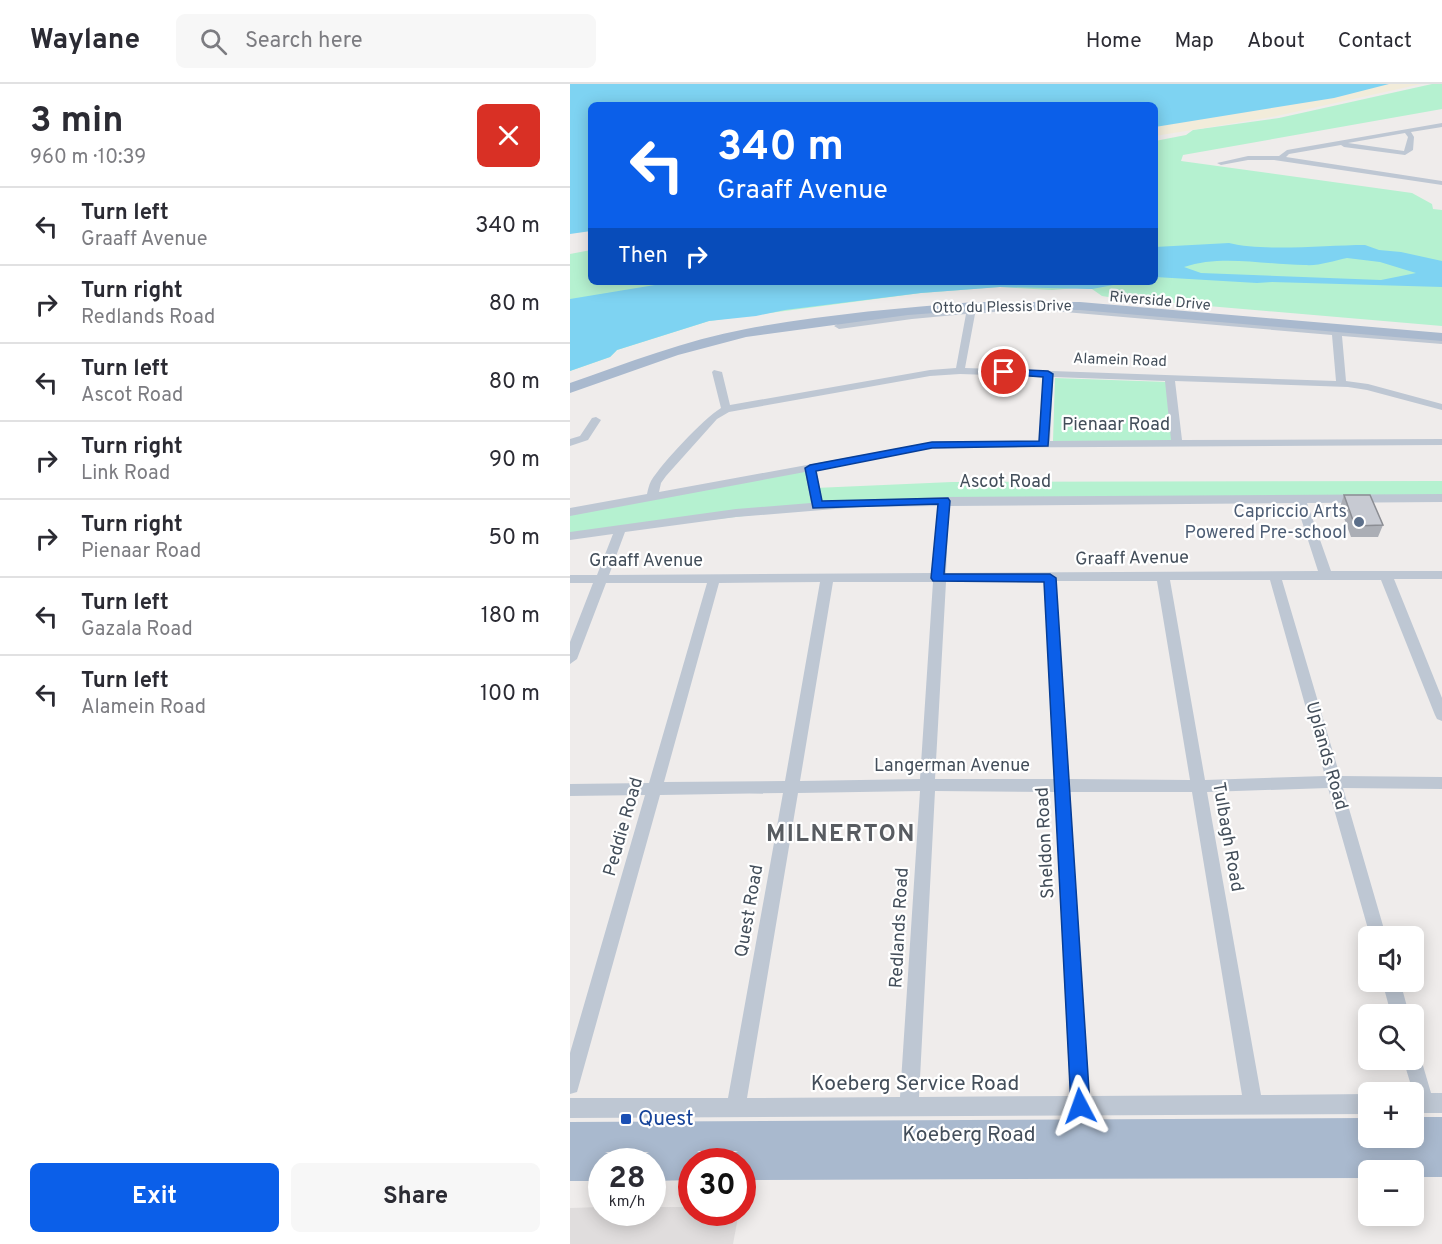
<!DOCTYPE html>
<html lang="en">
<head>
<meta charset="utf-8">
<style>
  :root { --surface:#fff; --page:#f7f7f7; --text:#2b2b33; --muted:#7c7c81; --line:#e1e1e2; --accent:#0b5fe9 }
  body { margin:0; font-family:Overpass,sans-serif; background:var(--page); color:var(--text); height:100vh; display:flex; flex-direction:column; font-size:22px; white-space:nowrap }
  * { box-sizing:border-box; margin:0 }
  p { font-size:20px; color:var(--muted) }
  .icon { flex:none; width:33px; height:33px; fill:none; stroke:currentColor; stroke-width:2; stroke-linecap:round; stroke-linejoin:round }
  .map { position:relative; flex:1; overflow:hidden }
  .details { display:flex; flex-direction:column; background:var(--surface); width:570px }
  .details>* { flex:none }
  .top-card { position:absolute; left:18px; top:18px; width:570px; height:183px; border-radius:9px; box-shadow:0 3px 15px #0003; background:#0b5fe9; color:#fff; overflow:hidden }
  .controls { position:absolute; left:788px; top:842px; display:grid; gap:12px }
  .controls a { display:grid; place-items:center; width:66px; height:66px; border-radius:9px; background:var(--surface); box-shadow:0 3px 15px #0003; font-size:30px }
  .speed { position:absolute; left:18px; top:1064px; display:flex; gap:12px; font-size:30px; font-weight:700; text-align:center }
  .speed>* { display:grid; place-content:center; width:78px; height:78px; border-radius:50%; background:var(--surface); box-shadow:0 3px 15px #0003; line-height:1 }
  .speed small { font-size:15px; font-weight:400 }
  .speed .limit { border:9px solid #d22; background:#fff; color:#111 }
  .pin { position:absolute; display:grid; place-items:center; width:51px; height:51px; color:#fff; margin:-26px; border:3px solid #fff; border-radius:50%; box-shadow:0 2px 6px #0007 }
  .me { position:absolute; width:66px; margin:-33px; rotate:356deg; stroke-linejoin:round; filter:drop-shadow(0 0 4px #0008) }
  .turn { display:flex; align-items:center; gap:21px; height:126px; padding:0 30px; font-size:27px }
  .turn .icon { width:78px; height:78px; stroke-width:2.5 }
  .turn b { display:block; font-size:42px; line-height:51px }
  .then { display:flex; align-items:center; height:57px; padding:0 30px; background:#0003; gap:12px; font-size:22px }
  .round { display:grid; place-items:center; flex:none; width:63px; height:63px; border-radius:9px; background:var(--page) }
  .summary { display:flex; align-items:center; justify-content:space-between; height:102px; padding:0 30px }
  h1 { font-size:36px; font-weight:700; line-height:45px }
  .action { display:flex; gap:12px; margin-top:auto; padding:12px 30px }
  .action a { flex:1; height:69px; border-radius:9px; background:var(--accent); color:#fff; font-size:24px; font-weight:700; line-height:69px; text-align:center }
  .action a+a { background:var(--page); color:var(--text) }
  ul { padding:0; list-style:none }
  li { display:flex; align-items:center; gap:18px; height:78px; padding:0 30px; border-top:2px solid var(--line) }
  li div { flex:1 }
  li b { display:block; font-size:22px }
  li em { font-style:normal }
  header { display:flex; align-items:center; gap:36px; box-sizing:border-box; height:84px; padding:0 30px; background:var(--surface); border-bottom:2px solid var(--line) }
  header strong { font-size:28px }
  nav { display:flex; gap:33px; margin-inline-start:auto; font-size:21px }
  .search { width:420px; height:54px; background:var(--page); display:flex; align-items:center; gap:15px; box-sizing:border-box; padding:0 21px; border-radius:9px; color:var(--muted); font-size:22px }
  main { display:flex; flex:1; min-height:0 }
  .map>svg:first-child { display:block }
  .education { fill:#e0dddd }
  .green { fill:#b5f1d0 }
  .sand { fill:#f2ecda }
  .water { fill:#7ed3f2; fill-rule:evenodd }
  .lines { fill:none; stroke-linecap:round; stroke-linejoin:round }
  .street { fill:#bec7d3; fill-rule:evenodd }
  .primary { fill:#a9b9ce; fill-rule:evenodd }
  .wall { fill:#abaeb5 }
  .building { fill:#c7cad2; stroke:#8b8d93; stroke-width:1.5 }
  .route { fill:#0b5fe9; stroke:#073e97; stroke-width:1.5 }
  .service-dot { fill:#5c6f8a; stroke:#fff; stroke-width:2 }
  .transit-dot { fill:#1a4fb4; stroke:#fff; stroke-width:2 }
  .labels { text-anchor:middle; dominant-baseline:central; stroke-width:4.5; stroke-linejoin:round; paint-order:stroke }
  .far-street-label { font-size:15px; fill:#434e5a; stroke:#fff }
  .street-label { font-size:18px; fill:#434e5a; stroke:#fff }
  .service-label { font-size:18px; fill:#4e5e75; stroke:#fff; text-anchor:end }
  .near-street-label { font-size:21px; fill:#434e5a; stroke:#fff }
  .near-transit-label { font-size:21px; fill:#164399; stroke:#fff; text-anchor:start }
  .district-label { font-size:24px; font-weight:bold; letter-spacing:1.5px; fill:#585c61; stroke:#fff }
</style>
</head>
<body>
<header>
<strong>Waylane</strong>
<div class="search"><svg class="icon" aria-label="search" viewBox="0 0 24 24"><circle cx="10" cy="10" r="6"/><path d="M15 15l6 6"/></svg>Search here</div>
<nav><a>Home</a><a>Map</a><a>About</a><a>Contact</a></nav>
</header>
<main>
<section class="details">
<div class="summary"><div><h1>3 min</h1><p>960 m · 10:39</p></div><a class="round" style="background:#d93025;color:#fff"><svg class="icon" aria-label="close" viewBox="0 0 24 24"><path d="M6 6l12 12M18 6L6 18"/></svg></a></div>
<ul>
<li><svg class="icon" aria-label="left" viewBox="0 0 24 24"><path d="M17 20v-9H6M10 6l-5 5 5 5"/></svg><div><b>Turn left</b><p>Graaff Avenue</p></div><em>340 m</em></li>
<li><svg class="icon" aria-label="right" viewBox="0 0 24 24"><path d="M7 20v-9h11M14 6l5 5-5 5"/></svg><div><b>Turn right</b><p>Redlands Road</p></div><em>80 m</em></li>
<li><svg class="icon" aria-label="left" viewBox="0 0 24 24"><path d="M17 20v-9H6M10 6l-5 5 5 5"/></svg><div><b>Turn left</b><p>Ascot Road</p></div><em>80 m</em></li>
<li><svg class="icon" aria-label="right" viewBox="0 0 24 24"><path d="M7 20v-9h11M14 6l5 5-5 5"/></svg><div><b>Turn right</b><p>Link Road</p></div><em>90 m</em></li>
<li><svg class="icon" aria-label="right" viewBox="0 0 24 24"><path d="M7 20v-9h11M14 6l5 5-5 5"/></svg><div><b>Turn right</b><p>Pienaar Road</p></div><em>50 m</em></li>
<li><svg class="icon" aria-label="left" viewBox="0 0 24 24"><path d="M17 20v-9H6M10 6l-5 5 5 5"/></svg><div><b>Turn left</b><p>Gazala Road</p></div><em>180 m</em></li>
<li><svg class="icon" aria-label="left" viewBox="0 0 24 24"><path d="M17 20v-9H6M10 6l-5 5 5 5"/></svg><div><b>Turn left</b><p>Alamein Road</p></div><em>100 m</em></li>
</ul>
<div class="action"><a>Exit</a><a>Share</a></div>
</section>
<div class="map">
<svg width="872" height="1160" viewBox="0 0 872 1160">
  <rect width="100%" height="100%" fill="#efeceb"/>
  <!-- education -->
  <path class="education" d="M31 1123 32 1128H82L83 1123H121L122 1128H169L163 1160H0V1124Z"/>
  <!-- green -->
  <path class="green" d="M862 0H872V25L613 71 611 77 842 109 862 120 863 125 872 126V242L545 214 532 212 522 205 507 204 482 206 430 203 351 209 139 237 47 266 40 273 0 287V170L21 166V198H585V57L616 51 623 46 709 34Z
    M485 294 598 298 604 357H483Z
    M240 384 245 404 382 398 872 397V414L289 419 0 452V428Z"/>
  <!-- sand -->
  <path class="sand" d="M792 0H851L702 33 585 52V30Z"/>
  <!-- water -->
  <path class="water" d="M0 0H819L764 14 585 43V21H21V147L0 150Z
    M659 159C695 168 756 161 795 161L809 166 831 168 872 177V203L702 198 687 199 585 193V163ZM777 174 810 178 846 189 811 196 631 189 614 183C652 170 695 181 735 181 749 182 763 177 777 174Z
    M103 198H559L522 205 430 203 351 209 215 226 186 232 139 237 47 266 40 273 0 287V215Z"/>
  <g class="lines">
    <!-- street -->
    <path class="street" d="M872 39V43L841 48 844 53 843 66 835 71 774 63 771 61 719 70 716 73 872 97V101L704 76H678L651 81 647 79 678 72H709L717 66ZM835 49 838 53 834 67 778 59Z
      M430 222 433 223V227L405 230 395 284 766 297 762 251 483 227V223L486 222 872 254V260L772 252 776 297 798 300 872 320V326L797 306 778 303 605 297 612 356 872 355V361L362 364 246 386 252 418 374 413 872 410V418L737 419 761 487H872V495H824L872 614V637L867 635 865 631 811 496H712L770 692 872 693V705L773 704 816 852H800L758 704 637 708 691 1011 798 1010V1030L0 1034V1014H158L213 709 90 711 9 1001 7 1008 0 1010V969L75 711 0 712V700L79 699 137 499H36L7 575 0 580V558L23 499H0V491H27L43 450 0 456V448L166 425 241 419 235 388 0 432V424L77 410C78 405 79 401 81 397 92 379 133 335 151 324L142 288 144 286 152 288 160 321 360 286 386 284 396 230 342 235 269 245 264 242 269 239 342 229ZM390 290 473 293 469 357 362 358 89 408 91 399 96 392 147 335 159 328 360 292ZM483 293 595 297 601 356 480 357ZM726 419 748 487 376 489 379 422ZM368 422 364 489 39 491 55 448 166 433 289 423ZM600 496H700L755 692 635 696ZM474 497 484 695H365L376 498ZM486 497H587L620 696 499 695ZM250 498 215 697 94 698 149 499ZM263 498H363L350 695 230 697ZM350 707 330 1013 177 1014 228 709ZM365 707 485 708 500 1012 349 1013ZM500 708H622L672 1011 519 1012Z
      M26 333 31 336 18 356 0 362V355L10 352 22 334Z
      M812 897H830L839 930H821Z
      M843 966 849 968 861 1009H872V1029H843V1008L833 975H843Z"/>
    <!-- primary -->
    <path class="primary" d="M404 218H510L872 249V257L510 226H404L338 231 176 253 108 271 0 309V299C57 279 116 256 176 245 251 231 328 224 404 218Z
      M843 1033H872V1093H843V1086H798V1094L172 1096V1077H158L161 1070 168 1067H127L133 1070 136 1077H122V1096L82 1097V1077H69L71 1071 79 1068H35L43 1071 45 1077H32V1097H0V1038L798 1034V1053H811L809 1060 801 1063H842L832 1059 830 1053H843Z"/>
  </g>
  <!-- wall -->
  <path class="wall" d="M774 411 813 441 808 453H781L770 423Z"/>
  <!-- building -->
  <path class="building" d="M774 411H800L813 441 785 442Z"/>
  <!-- route -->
  <path class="route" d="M434 285 478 287 483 290 478 362 362 364 246 387 252 417 378 414 380 417 374 490H480L486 494 520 1022 517 1028 510 1031 504 1028 501 1022 474 498 363 497 361 494 368 420 243 424 235 384 240 381 362 358 469 357 473 293 430 290V286Z"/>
  <!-- markers -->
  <circle class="service-dot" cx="789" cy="438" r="6"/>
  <rect class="transit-dot" x="50" y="1029" width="12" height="12" rx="3"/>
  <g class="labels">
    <!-- far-street labels -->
    <g class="far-street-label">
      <text transform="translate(590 218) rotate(5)">Riverside Drive</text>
      <text transform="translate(432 224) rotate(-1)">Otto du Plessis Drive</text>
      <text transform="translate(550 277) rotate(2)">Alamein Road</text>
    </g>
    <!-- street labels -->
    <g class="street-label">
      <text x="546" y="341">Pienaar Road</text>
      <text x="435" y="398">Ascot Road</text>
      <text transform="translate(562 475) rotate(-1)">Graaff Avenue</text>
      <text x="76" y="477">Graaff Avenue</text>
      <text transform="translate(756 672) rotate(74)">Uplands Road</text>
      <text x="382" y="682">Langerman Avenue</text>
      <text transform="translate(54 743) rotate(-74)">Peddie Road</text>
      <text transform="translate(657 753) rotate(80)">Tulbagh Road</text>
      <text transform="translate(476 759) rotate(-93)">Sheldon Road</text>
      <text transform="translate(180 827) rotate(-80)">Quest Road</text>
      <text transform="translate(330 844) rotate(-87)">Redlands Road</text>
    </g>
    <!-- service labels -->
    <g class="service-label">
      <text x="777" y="428">Capriccio Arts<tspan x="777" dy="21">Powered Pre-school</tspan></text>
    </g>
    <!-- near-street labels -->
    <g class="near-street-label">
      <text x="345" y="1000">Koeberg Service Road</text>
      <text x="399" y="1051">Koeberg Road</text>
    </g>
    <!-- near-transit labels -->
    <g class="near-transit-label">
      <text x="68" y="1035">Quest</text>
    </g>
    <!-- district labels -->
    <g class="district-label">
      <text x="271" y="751">MILNERTON</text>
    </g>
  </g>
</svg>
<div class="controls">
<a><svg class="icon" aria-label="sound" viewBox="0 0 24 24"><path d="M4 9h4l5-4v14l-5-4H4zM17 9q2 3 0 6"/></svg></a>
<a><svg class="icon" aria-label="search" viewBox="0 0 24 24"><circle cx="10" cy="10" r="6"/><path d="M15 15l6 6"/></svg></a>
<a>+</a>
<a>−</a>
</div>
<div class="speed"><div>28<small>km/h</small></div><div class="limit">30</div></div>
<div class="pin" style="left:434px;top:288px;background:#d93025"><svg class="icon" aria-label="arrive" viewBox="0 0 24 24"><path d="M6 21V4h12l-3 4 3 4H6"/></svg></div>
<svg class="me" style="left:510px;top:1022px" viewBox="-20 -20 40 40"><path d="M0-17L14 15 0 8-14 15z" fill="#0b5fe9" stroke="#fff" stroke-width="4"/></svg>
<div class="top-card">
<div class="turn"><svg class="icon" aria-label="left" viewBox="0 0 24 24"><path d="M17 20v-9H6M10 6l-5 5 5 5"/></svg><div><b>340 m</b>Graaff Avenue</div></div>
<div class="then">Then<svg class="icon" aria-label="right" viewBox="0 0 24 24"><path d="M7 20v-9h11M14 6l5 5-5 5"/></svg></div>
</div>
</div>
</main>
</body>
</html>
